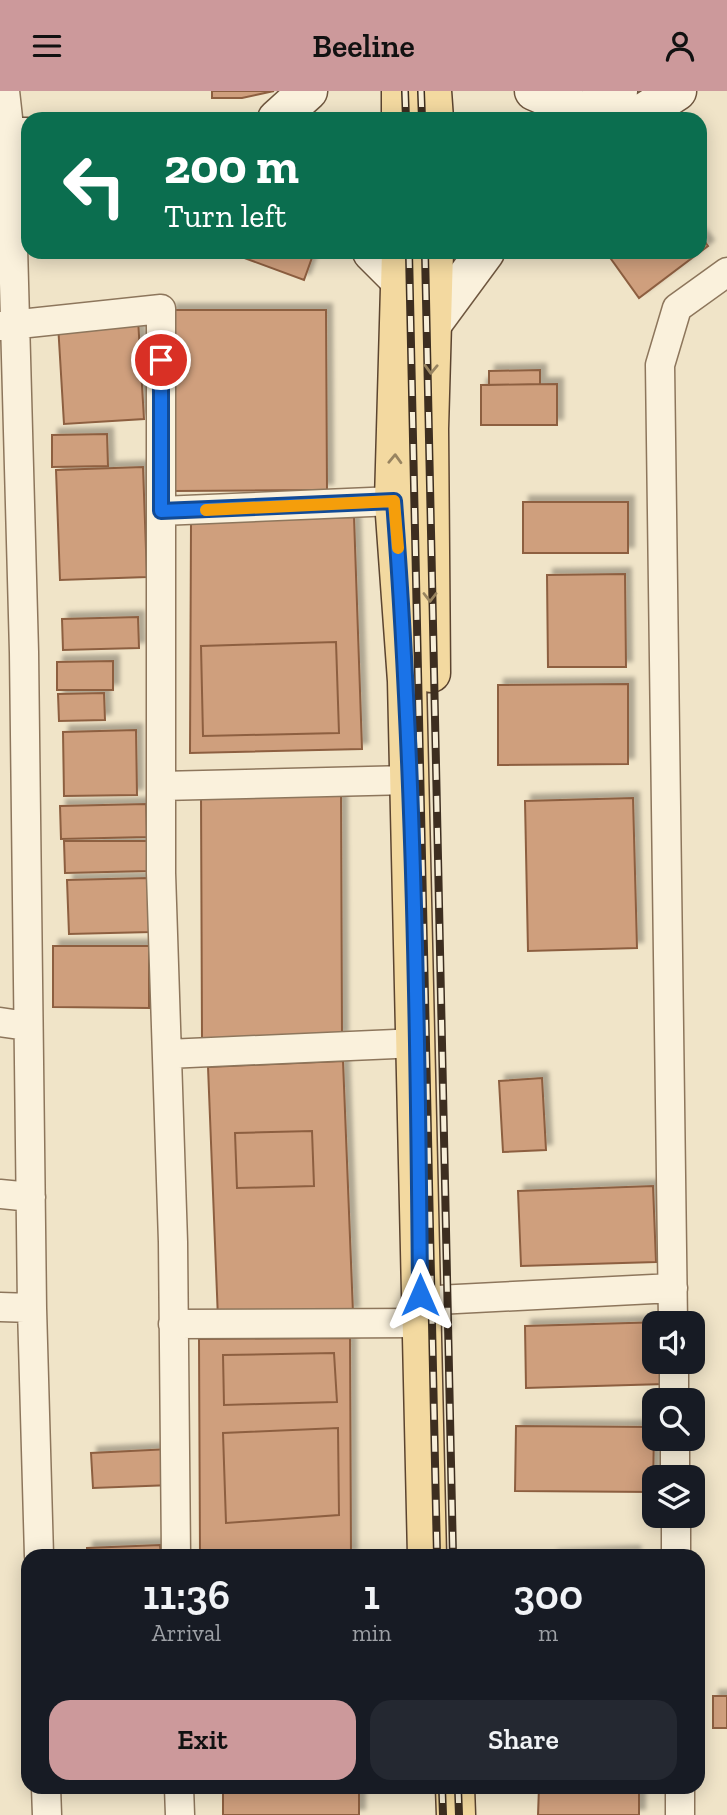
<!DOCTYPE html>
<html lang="en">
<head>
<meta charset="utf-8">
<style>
  :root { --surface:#171b24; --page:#242831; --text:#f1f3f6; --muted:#9ea1a6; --accent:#cc999b }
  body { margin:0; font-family:"Zilla Slab",serif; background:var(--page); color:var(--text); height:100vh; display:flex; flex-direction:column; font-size:26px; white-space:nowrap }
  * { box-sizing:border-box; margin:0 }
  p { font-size:23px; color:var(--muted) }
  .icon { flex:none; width:38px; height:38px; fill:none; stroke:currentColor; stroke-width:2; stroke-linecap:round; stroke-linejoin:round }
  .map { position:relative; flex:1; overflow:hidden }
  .side { position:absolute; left:21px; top:1458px; width:684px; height:245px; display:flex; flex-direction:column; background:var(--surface); border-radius:21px; box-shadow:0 4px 18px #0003 }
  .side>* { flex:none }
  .top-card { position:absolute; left:21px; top:21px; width:686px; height:147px; border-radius:21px; box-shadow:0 4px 18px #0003; background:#0b6e4f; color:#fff; overflow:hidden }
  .controls { position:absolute; left:642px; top:1220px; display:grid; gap:14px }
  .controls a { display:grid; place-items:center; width:63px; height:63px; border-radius:14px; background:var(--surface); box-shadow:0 4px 18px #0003; font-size:35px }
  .pin { position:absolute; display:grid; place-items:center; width:60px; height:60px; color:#fff; margin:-30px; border:4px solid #fff; border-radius:50%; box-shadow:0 2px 7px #0007 }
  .me { position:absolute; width:77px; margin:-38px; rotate:0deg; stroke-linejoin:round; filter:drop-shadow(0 0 5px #0008) }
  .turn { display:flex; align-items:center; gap:24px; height:147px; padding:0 28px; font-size:32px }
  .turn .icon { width:91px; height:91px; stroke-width:2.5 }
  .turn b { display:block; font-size:49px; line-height:60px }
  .eta { display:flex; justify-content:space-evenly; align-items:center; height:119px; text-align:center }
  .eta b { font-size:42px; font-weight:600; line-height:49px }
  .button { display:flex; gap:14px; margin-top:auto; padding:14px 28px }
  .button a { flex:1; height:80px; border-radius:21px; background:var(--accent); color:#111; font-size:28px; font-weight:600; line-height:80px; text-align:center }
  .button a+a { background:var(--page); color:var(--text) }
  header { display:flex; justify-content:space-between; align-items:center; height:91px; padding:0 28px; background:var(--accent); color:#111; font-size:32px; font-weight:600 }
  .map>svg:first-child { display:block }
  .building { fill:#cf9f7d; stroke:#8d5f41; stroke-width:2; filter:url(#shadow) }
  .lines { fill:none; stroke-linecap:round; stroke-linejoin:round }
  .minor-casing { stroke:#8d765c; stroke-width:31 }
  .secondary-casing { stroke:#6f573f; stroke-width:41 }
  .primary-casing { stroke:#5b4430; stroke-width:41 }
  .minor { stroke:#faf1dc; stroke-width:28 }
  .secondary { stroke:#faf1dc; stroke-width:38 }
  .primary { stroke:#f3d9a0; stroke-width:38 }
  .rail-casing { stroke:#3d2e20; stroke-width:8 }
  .rail { stroke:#f7eed8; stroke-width:5; stroke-dasharray:16; stroke-linecap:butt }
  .oneway { stroke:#988460 }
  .route-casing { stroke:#114b97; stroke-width:18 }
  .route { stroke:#1a73e8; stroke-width:12 }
  .slow { stroke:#f59e0b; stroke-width:12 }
</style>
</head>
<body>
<header><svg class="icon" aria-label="menu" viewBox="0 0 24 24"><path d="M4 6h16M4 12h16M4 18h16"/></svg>Beeline<svg class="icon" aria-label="person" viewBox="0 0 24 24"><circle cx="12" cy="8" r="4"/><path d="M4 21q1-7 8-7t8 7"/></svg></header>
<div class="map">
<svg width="727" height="1724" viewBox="0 0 727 1724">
  <defs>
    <filter id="shadow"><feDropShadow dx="6" dy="-6" stdDeviation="2" flood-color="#0004"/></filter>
  </defs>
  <rect width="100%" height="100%" fill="#f0e4c8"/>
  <!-- building -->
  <path class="building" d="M212 0H274L242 7H212Z
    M700 144 708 155 639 207 606 161H700Z
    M228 161H314L304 189Z
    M170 219H326L327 399 171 400Z
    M138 228 144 328 64 333 58 233Z
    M540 279V293L489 294V280Z
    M557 293V334H481V294Z
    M107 343 108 375 52 376V344Z
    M143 376 147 486 60 489 56 379Z
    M523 411H628V462H523Z
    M354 426 362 658 190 662 191 431Z
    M625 483 626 576H548L547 484Z
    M138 526 139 557 63 559 62 528Z
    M336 551 339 642 203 645 201 555Z
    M113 570V599H57V571Z
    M628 593V673L498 674V594Z
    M104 602 105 629 59 630 58 603Z
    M136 639 137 704 64 705 63 641Z
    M341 700 342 947 202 948 201 701Z
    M633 707 637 857 528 860 525 710Z
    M146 713 147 746 61 748 60 715Z
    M64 750H149V780L65 782Z
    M149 787 151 841 69 843 67 789Z
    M53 855H149V917L53 916Z
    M343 970 353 1222 218 1228 208 976Z
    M542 987 546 1059 503 1061 499 990Z
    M312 1040 314 1095 237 1097 235 1042Z
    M653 1095 656 1171 521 1175 518 1100Z
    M664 1231 654 1232V1270H665V1293L526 1297 525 1235Z
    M350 1247 351 1465H200L199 1248Z
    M334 1262 337 1311 224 1314 223 1264Z
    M516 1335 654 1336 653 1401 515 1400Z
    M338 1337 339 1424 226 1432 223 1342Z
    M170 1358 172 1394 93 1397 91 1362Z
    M160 1454 161 1465H87V1457Z
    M634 1461 635 1465H551Z
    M713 1605H727V1637H713Z
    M223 1696H359V1724H223Z
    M539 1696H639V1724H538Z"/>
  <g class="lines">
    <defs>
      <path id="minor" d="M5 0 10 45 24 561 32 1217 39 1465
        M0 235 161 218V782L173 1151 176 1465
        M161 420 394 410
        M161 695 410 689
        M0 931 27 935
        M167 963 418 952
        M0 1103 31 1106
        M437 1209 673 1197
        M0 1216 32 1217
        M673 1232 660 274 677 217 727 181
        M173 1233 420 1232
        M674 1270V1309
        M675 1348V1386
        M676 1424V1465
        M46 1696 47 1724
        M179 1696 180 1724
        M680 1696V1724"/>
      <path id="secondary" d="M534 0 585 22
        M277 28 308 0
        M576 28 618 0
        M634 28 677 0
        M0 46H28
        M0 82 28 80
        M372 161 400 189
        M432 233 485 161"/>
      <path id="primary" d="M401 0V28
        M432 0 434 28
        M401 161 394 410 407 590 427 1465
        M431 582 429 338 434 161
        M455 1696 456 1724"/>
    </defs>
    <!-- minor casing -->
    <use href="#minor" class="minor-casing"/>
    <!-- secondary casing -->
    <use href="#secondary" class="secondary-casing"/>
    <!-- primary casing -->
    <use href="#primary" class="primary-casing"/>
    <!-- minor -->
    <use href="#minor" class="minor"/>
    <!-- secondary -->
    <use href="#secondary" class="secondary"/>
    <!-- primary -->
    <use href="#primary" class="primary"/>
    <defs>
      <path id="rail" d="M405 0 406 28
        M421 0 422 28
        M409 161 437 1465
        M425 161 453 1465
        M442 1696 443 1724
        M458 1696 459 1724"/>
    </defs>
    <!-- rail casing -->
    <use href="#rail" class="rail-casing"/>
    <!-- rail -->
    <use href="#rail" class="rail"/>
  </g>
  <!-- one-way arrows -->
  <defs><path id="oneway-chevron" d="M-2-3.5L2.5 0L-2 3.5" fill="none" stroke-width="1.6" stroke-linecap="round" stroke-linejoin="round" transform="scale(1.75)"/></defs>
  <g class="oneway">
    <use href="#oneway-chevron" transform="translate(431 278) rotate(92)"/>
    <use href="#oneway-chevron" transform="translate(395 368) rotate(-88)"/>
    <use href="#oneway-chevron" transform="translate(430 506) rotate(90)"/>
  </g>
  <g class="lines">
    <defs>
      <path id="route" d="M161 269V420L394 410C414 674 418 939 420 1204"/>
    </defs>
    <!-- route casing -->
    <use href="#route" class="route-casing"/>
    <!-- route -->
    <use href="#route" class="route"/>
    <!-- slow -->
    <path class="slow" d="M206 419 394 410 398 457"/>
  </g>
</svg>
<div class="controls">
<a><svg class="icon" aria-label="sound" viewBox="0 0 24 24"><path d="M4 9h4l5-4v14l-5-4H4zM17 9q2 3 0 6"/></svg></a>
<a><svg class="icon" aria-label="search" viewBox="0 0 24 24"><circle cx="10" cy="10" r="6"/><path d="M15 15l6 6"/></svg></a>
<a><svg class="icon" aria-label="layers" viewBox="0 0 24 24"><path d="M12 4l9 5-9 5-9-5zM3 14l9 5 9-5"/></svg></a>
</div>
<div class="pin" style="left:161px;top:269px;background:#d93025"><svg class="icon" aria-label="arrive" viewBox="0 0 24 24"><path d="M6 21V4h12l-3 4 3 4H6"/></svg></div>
<svg class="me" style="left:420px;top:1204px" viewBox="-20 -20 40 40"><path d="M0-17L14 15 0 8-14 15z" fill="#1a73e8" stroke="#fff" stroke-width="4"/></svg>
<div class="top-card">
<div class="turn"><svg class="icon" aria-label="left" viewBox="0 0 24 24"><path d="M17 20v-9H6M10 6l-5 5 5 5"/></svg><div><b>200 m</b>Turn left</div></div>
</div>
<section class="side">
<div class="eta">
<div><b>11:36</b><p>Arrival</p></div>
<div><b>1</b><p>min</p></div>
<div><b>300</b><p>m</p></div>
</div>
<div class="button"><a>Exit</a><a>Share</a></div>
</section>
</div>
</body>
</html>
